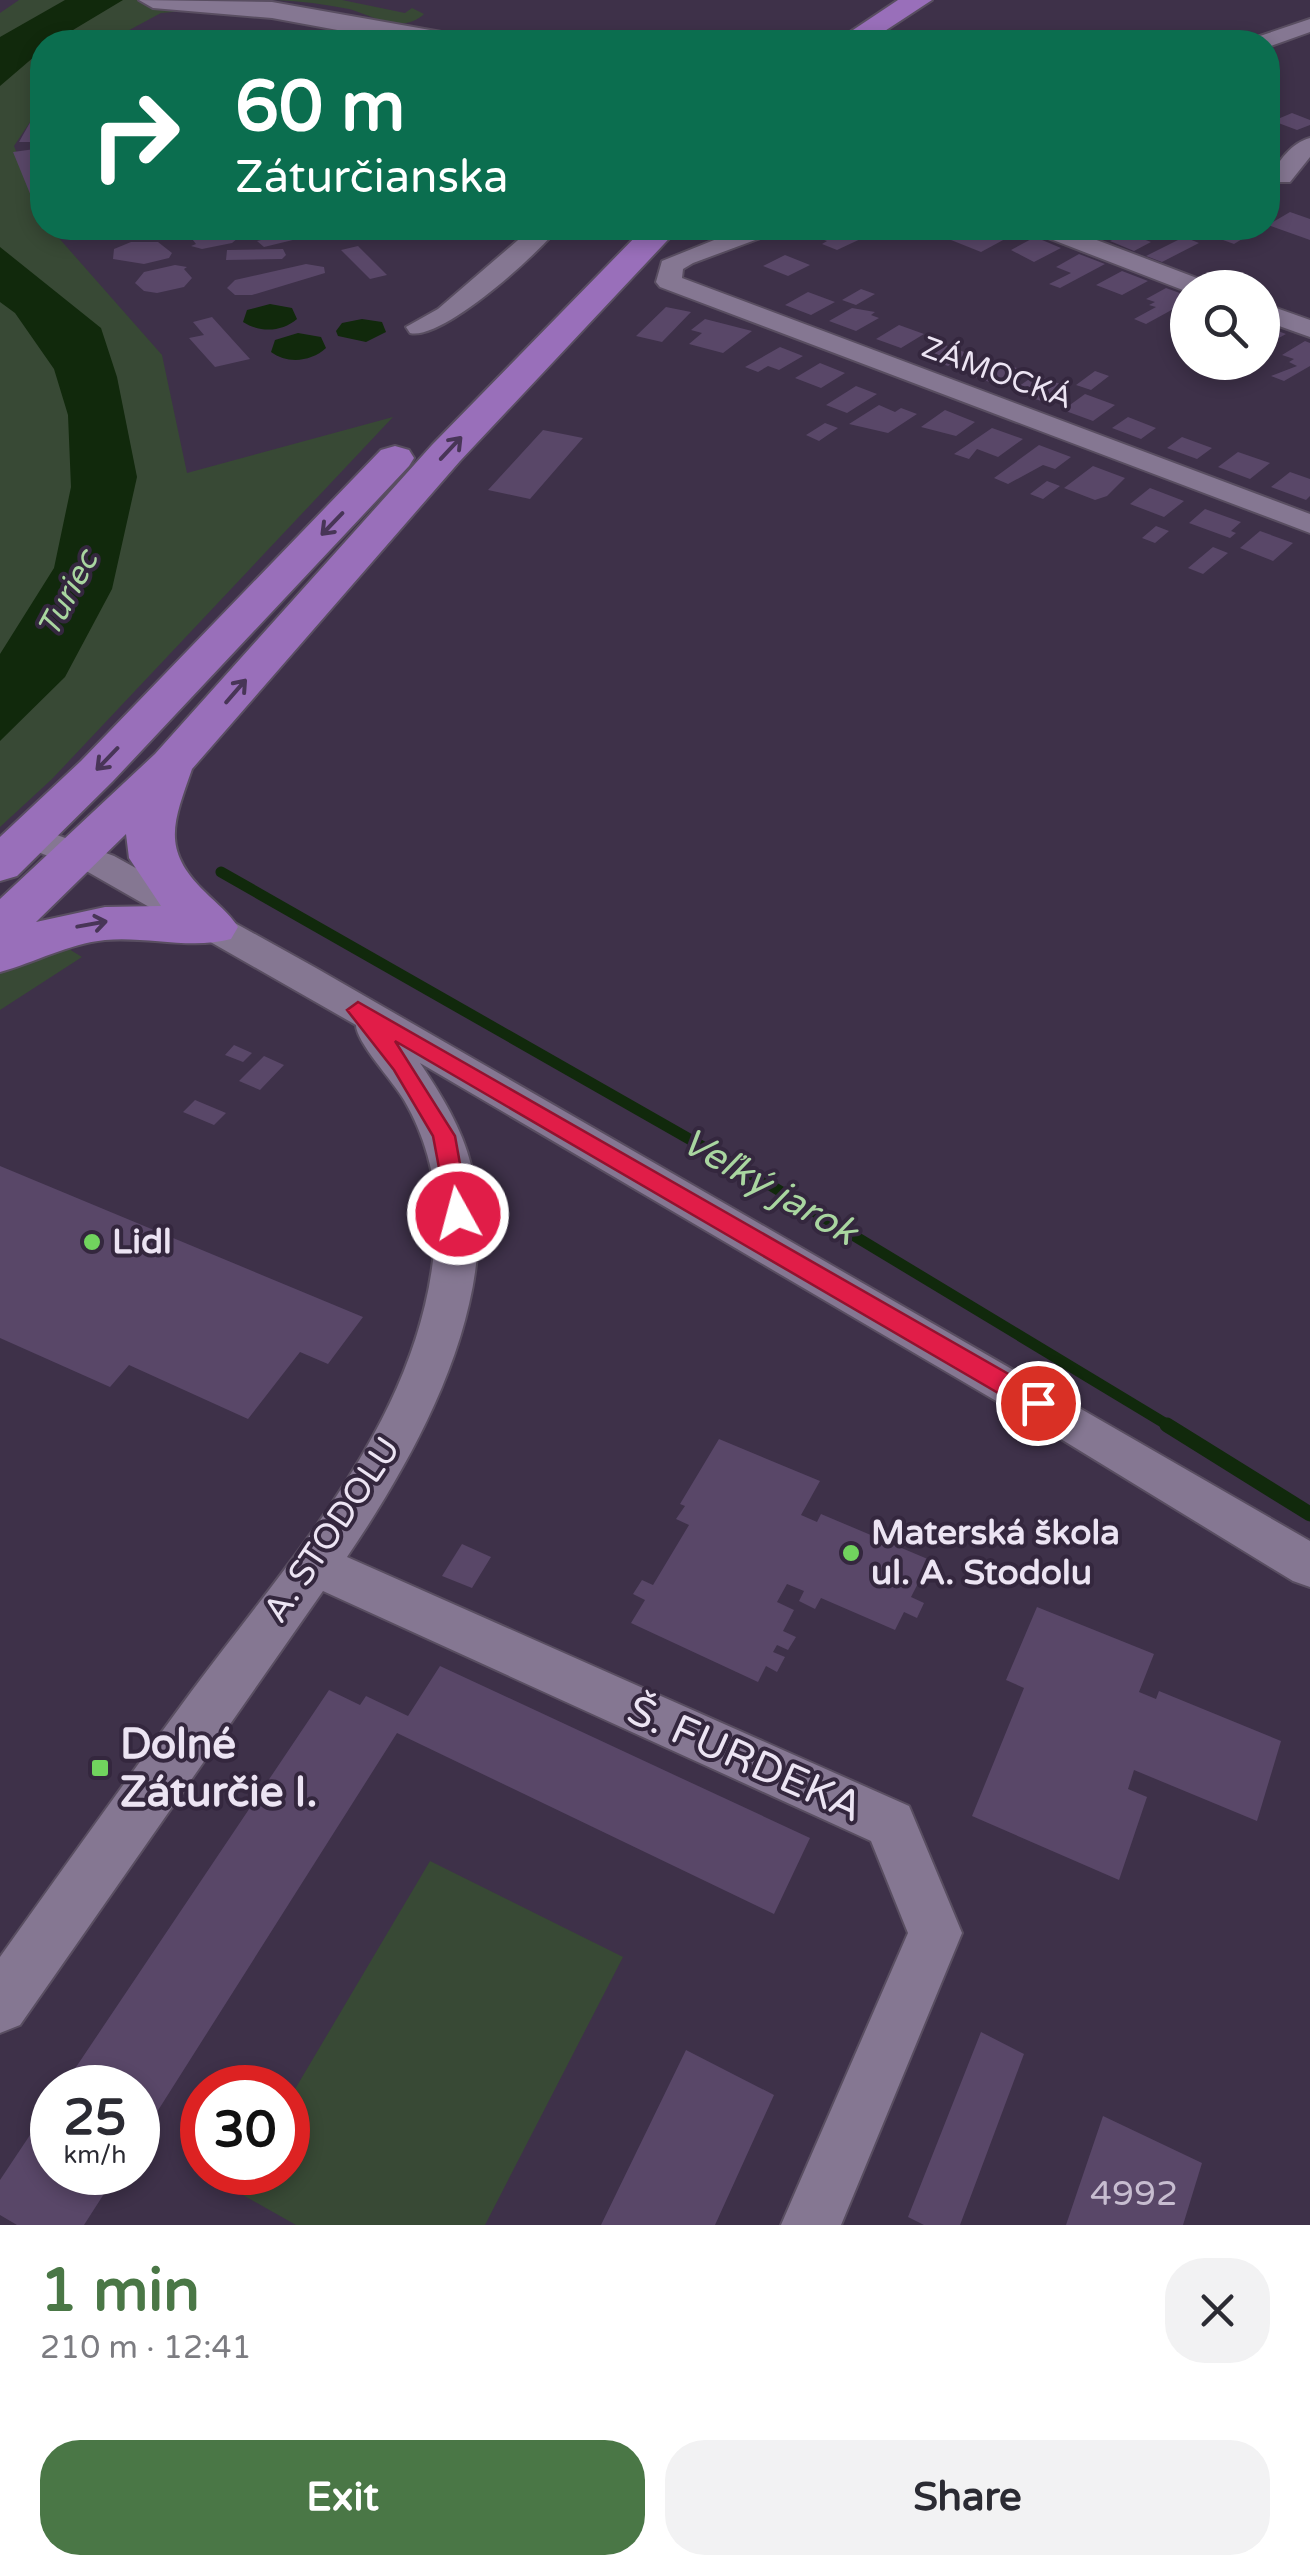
<!DOCTYPE html>
<html lang="en">
<head>
<meta charset="utf-8">
<style>
  :root { --surface:#fff; --page:#f2f2f3; --text:#2b2b33; --muted:#7c7c81; --accent:#4a7746 }
  body { margin:0; font-family:"Varela Round",sans-serif; background:var(--page); color:var(--text); height:100vh; display:flex; flex-direction:column; font-size:38px; white-space:nowrap }
  * { box-sizing:border-box; margin:0 }
  p { font-size:32px; color:var(--muted) }
  .icon { flex:none; width:55px; height:55px; fill:none; stroke:currentColor; stroke-width:2; stroke-linecap:round; stroke-linejoin:round }
  .map { position:relative; height:2225px; overflow:hidden }
  .sheet { display:flex; flex-direction:column; background:var(--surface); flex:1 }
  .sheet>* { flex:none }
  .hud { position:absolute; left:30px; top:30px; width:1250px; height:210px; border-radius:40px; box-shadow:0 5px 15px #0003; background:#0b6e4f; color:#fff; overflow:hidden }
  .buttons { position:absolute; left:1170px; top:270px; display:grid; gap:20px }
  .buttons a { display:grid; place-items:center; width:110px; height:110px; border-radius:50%; background:var(--surface); box-shadow:0 5px 15px #0003; font-size:50px }
  .speed { position:absolute; left:30px; top:2065px; display:flex; gap:20px; font-size:50px; font-weight:700; text-align:center }
  .speed>* { display:grid; place-content:center; width:130px; height:130px; border-radius:50%; background:var(--surface); box-shadow:0 5px 15px #0003; line-height:1 }
  .speed small { font-size:25px; font-weight:400 }
  .speed .limit { border:15px solid #d22; background:#fff; color:#111 }
  .pin { position:absolute; display:grid; place-items:center; width:85px; height:85px; color:#fff; margin:-42px; border:5px solid #fff; border-radius:50%; box-shadow:0 2px 10px #0007 }
  .me { position:absolute; width:110px; margin:-55px; rotate:353deg; stroke-linejoin:round; filter:drop-shadow(0 0 8px #0008) }
  .turn { display:flex; align-items:center; gap:35px; height:210px; padding:0 40px; font-size:45px }
  .turn .icon { width:130px; height:130px; stroke-width:2.5 }
  .turn b { display:block; font-size:70px; line-height:85px }
  .round { display:grid; place-items:center; flex:none; width:105px; height:105px; border-radius:40px; background:var(--page) }
  .summary { display:flex; align-items:center; justify-content:space-between; height:170px; padding:0 40px }
  h1 { font-size:60px; font-weight:700; line-height:75px; color:var(--accent) }
  .button { display:flex; gap:20px; margin-top:auto; padding:20px 40px }
  .button a { flex:1; height:115px; border-radius:40px; background:var(--accent); color:#fff; font-size:40px; font-weight:700; line-height:115px; text-align:center }
  .button a+a { background:var(--page); color:var(--text) }
  .map>svg:first-child { display:block }
  .green { fill:#384935 }
  .water { fill:#11290c }
  .lines { fill:none; stroke-linecap:round; stroke-linejoin:round }
  .stream-far1 { stroke:#11290c; stroke-width:11 }
  .stream { stroke:#11290c; stroke-width:15 }
  .building { fill:#594768 }
  .street-casing { stroke:#594e61; stroke-width:4 }
  .secondary-casing { stroke:#594e61; stroke-width:4 }
  .primary-casing { stroke:#594e61; stroke-width:4 }
  .street { fill:#857792; fill-rule:evenodd }
  .secondary { fill:#857792; fill-rule:evenodd }
  .primary { fill:#996fba; fill-rule:evenodd }
  .oneway { stroke:#483557 }
  .route { fill:#e11d48; stroke:#92132f; stroke-width:2.5 }
  .poi-dot { fill:#71d35e; stroke:#34273e; stroke-width:4 }
  .labels { text-anchor:middle; dominant-baseline:central; stroke-width:8; stroke-linejoin:round; paint-order:stroke }
  .far-street-label { font-size:30px; fill:#ece4f3; stroke:#34273e }
  .far-water-label { font-size:32px; font-style:italic; fill:#a9d6a0; stroke:#34273e }
  .poi-label { font-size:35px; font-weight:bold; fill:#ece4f3; stroke:#34273e; text-anchor:start }
  .street-label { font-size:35px; fill:#ece4f3; stroke:#34273e }
  .near-number-label { font-size:35px; fill:#c7bdd0 }
  .water-label { font-size:38px; font-style:italic; fill:#a9d6a0; stroke:#34273e }
  .near-poi-label { font-size:42px; font-weight:bold; fill:#ece4f3; stroke:#34273e; text-anchor:start }
  .near-street-label { font-size:42px; fill:#ece4f3; stroke:#34273e }
</style>
</head>
<body>
<div class="map">
<svg width="1310" height="2225" viewBox="0 0 1310 2225">
  <rect width="100%" height="100%" fill="#3e3149"/>
  <!-- green -->
  <path class="green" d="M19 0H200L185 11 161 13 107 42H42V104L14 146 42 213V228H50L162 355 187 473 393 417 52 779 0 827V13Z
    M276 0H342L405 13 412 8 424 14C402 35 371 15 349 9 324 4 301 1 276 0Z
    M0 907 82 957 0 1010Z
    M430 1861 623 1957 485 2225H296L234 2190 245 2173 288 2172V2101Z"/>
  <!-- water -->
  <path class="water" d="M65 0H123L53 42H42V50L0 86V37Z
    M0 247 101 328 117 377 137 477 112 589 65 677 0 741V654L54 568 71 487 68 415 54 369 15 313 0 302Z
    M270 304 292 308 297 319C282 332 260 333 243 322L247 310Z
    M362 319 382 322 386 332 366 342 338 336 336 331 342 323Z
    M298 333 321 337 326 348C311 362 287 364 271 352L275 340Z"/>
  <g class="lines">
    <!-- stream-far1 -->
    <path class="stream-far1" d="M221 872 770 1185 1171 1427"/>
    <!-- stream -->
    <path class="stream" d="M1167 1425 1310 1514"/>
  </g>
  <!-- building -->
  <path class="building" d="M42 103V142H19L32 119Z
    M1292 113 1310 120V125L1297 130 1273 121Z
    M42 148V223L13 152Z
    M1290 212 1310 219V240L1268 225Z
    M197 228H240L243 234 232 243 202 249 191 246 196 244 189 235Z
    M841 228H846L867 236 837 250 822 244 827 241 818 238Z
    M985 228 1020 231 981 252 946 238 960 231 970 235Z
    M1083 228H1130L1106 240 1079 230Z
    M1190 228H1221L1247 236 1234 244Z
    M290 233 297 239 264 247 257 241Z
    M1127 233 1151 242 1134 251 1110 241Z
    M1035 237 1061 248 1034 262 1011 250Z
    M1184 237 1199 243 1162 262 1146 256Z
    M131 242H158L172 253 169 258 144 264 113 259 114 249Z
    M358 246 387 275 370 279 341 250Z
    M283 249 286 255 282 259 226 260 227 250Z
    M1079 254 1105 264 1060 288 1049 284 1071 273 1056 267Z
    M785 255 810 265 788 276 763 266Z
    M306 264 324 267 325 273 252 295H235L227 288 235 280Z
    M175 265 187 267 184 269 192 278 184 287 157 293 144 291 135 283 144 272Z
    M1122 271 1148 281 1122 295 1096 285Z
    M1166 288 1188 296V301L1146 324 1134 319 1156 307 1149 305 1155 302 1146 299Z
    M861 289 875 294 856 305 842 300Z
    M808 292 835 302 811 315 785 305Z
    M666 307 691 312 662 342 636 336Z
    M852 308 875 312 871 315 879 318 856 331 829 321Z
    M212 317 250 359 215 367 189 338 204 335 193 322Z
    M705 319 752 331 723 353 689 344 702 333 691 330Z
    M899 325 924 334 901 348 876 339Z
    M1262 325 1286 334 1262 347Z
    M1305 341 1310 343V366L1284 381 1271 376 1297 366 1289 362 1294 359 1282 355Z
    M939 343 967 353 948 366 920 355Z
    M780 347 803 356 779 370 768 366 758 372 745 367Z
    M990 359 1017 368 995 384 967 374Z
    M820 363 845 373 821 388 795 378Z
    M1095 371 1109 376 1091 390 1076 385Z
    M1035 375 1066 386 1044 402 1012 391Z
    M856 386 877 394 847 413 826 405Z
    M1085 394 1115 405 1093 421 1063 410Z
    M879 405 895 412 901 408 917 414 888 433 849 424Z
    M945 410 975 422 956 436 921 427Z
    M1128 417 1156 428 1141 439 1112 428Z
    M825 423 838 428 819 441 806 435Z
    M992 428 1023 439 998 457 977 449 969 459 954 454Z
    M543 430 583 438 530 499 488 490Z
    M1182 437 1212 448 1197 459 1167 448Z
    M1039 445 1071 457 1055 469 1043 465 1008 484 994 478Z
    M1238 452 1270 463 1250 479 1218 467Z
    M1093 466 1125 478 1107 496 1095 500 1064 488Z
    M1290 472 1310 479V496L1306 500 1271 487Z
    M1047 481 1060 486 1043 499 1030 494Z
    M1150 488 1184 501 1164 517 1130 504Z
    M1205 509 1241 522 1231 531 1236 533 1230 538 1189 523Z
    M1156 526 1169 531 1155 543 1142 538Z
    M1260 531 1293 543 1273 561 1240 548Z
    M1213 547 1228 553 1203 574 1188 568Z
    M234 1045 252 1053 243 1062 225 1055Z
    M264 1056 284 1065 260 1090 239 1081Z
    M195 1100 226 1113 214 1125 183 1112Z
    M0 1166 363 1317 328 1364 300 1352 248 1419 129 1365 110 1387 0 1338Z
    M719 1439 820 1481 801 1515 817 1522 821 1514 930 1560 911 1597 924 1603 917 1618 904 1612 895 1630 821 1598 815 1609 799 1601 804 1591 787 1584 777 1602 794 1610 783 1631 796 1637 788 1650 777 1645 773 1652 785 1657 777 1672 766 1666 758 1682 631 1623 645 1600 633 1594 642 1580 653 1585 689 1525 676 1519 685 1506 680 1504Z
    M462 1544 491 1557 472 1588 442 1576Z
    M1037 1607 1154 1654 1139 1692 1156 1699 1159 1691 1281 1741 1257 1821 1134 1770 1128 1789 1147 1797 1119 1880 972 1816 1024 1688 1006 1680Z
    M440 1666 810 1838 774 1914 397 1733 138 2142V2088H62L329 1690 360 1705 366 1696 408 1716Z
    M981 2032 1024 2054 960 2225H924L908 2217Z
    M686 2050 774 2095 715 2225H601Z
    M52 2102V2172H118L84 2225H17L0 2215V2180Z
    M1103 2116 1202 2163 1183 2225H1066Z"/>
  <g class="lines">
    <defs>
      <path id="street" d="M1310 19V32L1268 47V42H1251L1254 38Z
        M1310 138V157L1290 182H1274L1270 177C1279 161 1291 143 1310 138Z
        M532 228H558C537 255 442 341 410 333L406 327 438 309Z
        M744 228H777L774 233 693 263 683 269 682 278 1310 514V533L660 287 656 282 662 261Z
        M1032 228H1065L1210 283 1213 288H1188V292L1035 233Z
        M1262 303 1310 320V337L1262 320Z
        M30 825 114 856 316 968 1310 1541V1587L1293 1581 1056 1436 420 1063C441 1094 462 1128 471 1165 504 1298 419 1451 347 1557L909 1806 962 1933 841 2225H781L908 1933 871 1841 323 1591 20 2025 0 2033V1957C63 1869 126 1780 191 1692 296 1550 435 1404 436 1215 436 1175 424 1134 404 1100 393 1081 356 1042 356 1025L88 872 18 844 12 836 18 828Z"/>
      <path id="secondary" d="M139 0 272 2 447 33 457 36 461 42H403L272 18 153 8Z"/>
      <path id="primary" d="M898 0H932L868 42H835Z
        M644 228H679L460 461 192 769C174 821 160 849 205 892 217 904 229 913 238 927L231 939C191 950 147 936 105 940 68 944 36 962 0 972V899L155 754 432 445ZM126 834 129 858 161 906 105 907 36 922Z
        M395 446 409 450 414 458 409 466 113 781 17 876 0 881V837L81 761 381 450Z"/>
    </defs>
    <!-- street casing -->
    <use href="#street" class="street-casing"/>
    <!-- secondary casing -->
    <use href="#secondary" class="secondary-casing"/>
    <!-- primary casing -->
    <use href="#primary" class="primary-casing"/>
    <!-- street -->
    <use href="#street" class="street"/>
    <!-- secondary -->
    <use href="#secondary" class="secondary"/>
    <!-- primary -->
    <use href="#primary" class="primary"/>
  </g>
  <!-- one-way arrows -->
  <defs><path id="oneway-shaft" d="M-6 0H5M1.5-3L5.5 0L1.5 3" fill="none" stroke-width="1.6" stroke-linecap="round" stroke-linejoin="round" transform="scale(2.5)"/></defs>
  <g class="oneway">
    <use href="#oneway-shaft" transform="translate(451 448) rotate(-47)"/>
    <use href="#oneway-shaft" transform="translate(332 524) rotate(134)"/>
    <use href="#oneway-shaft" transform="translate(236 691) rotate(-49)"/>
    <use href="#oneway-shaft" transform="translate(107 759) rotate(134)"/>
    <use href="#oneway-shaft" transform="translate(92 924) rotate(-10)"/>
  </g>
  <!-- route -->
  <path class="route" d="M358 1002 1047 1396 1051 1403 1047 1411 1038 1414 1029 1411 395 1041 455 1136 469 1214 466 1221H449L433 1136 394 1070 347 1010Z"/>
  <!-- markers -->
  <g class="poi-dot">
    <circle cx="92" cy="1242" r="10"/>
    <circle cx="851" cy="1553" r="10"/>
    <rect x="90" y="1758" width="20" height="20" rx="5"/>
  </g>
  <g class="labels">
    <!-- far-street labels -->
    <g class="far-street-label">
      <text transform="translate(997 373) rotate(20)">ZÁMOCKÁ</text>
    </g>
    <!-- far-water labels -->
    <g class="far-water-label">
      <text transform="translate(68 594) rotate(-62)">Turiec</text>
    </g>
    <!-- poi labels -->
    <g class="poi-label">
      <text x="112" y="1242">Lidl</text>
      <text x="871" y="1533">Materská škola<tspan x="871" dy="40">ul. A. Stodolu</tspan></text>
    </g>
    <!-- street labels -->
    <g class="street-label">
      <text transform="translate(332 1530) rotate(-56)">A. STODOLU</text>
    </g>
    <!-- near-number labels -->
    <g class="near-number-label">
      <text x="1134" y="2194">4992</text>
    </g>
    <!-- water labels -->
    <g class="water-label">
      <text transform="translate(769 1187) rotate(30)">Veľký jarok</text>
    </g>
    <!-- near-poi labels -->
    <g class="near-poi-label">
      <text x="120" y="1744">Dolné<tspan x="120" dy="48">Záturčie I.</tspan></text>
    </g>
    <!-- near-street labels -->
    <g class="near-street-label">
      <text transform="translate(745 1759) rotate(24)">Š. FURDEKA</text>
    </g>
  </g>
</svg>
<div class="buttons">
<a><svg class="icon" aria-label="search" viewBox="0 0 24 24"><circle cx="10" cy="10" r="6"/><path d="M15 15l6 6"/></svg></a>
</div>
<div class="speed"><div>25<small>km/h</small></div><div class="limit">30</div></div>
<div class="pin" style="left:1038px;top:1403px;background:#d93025"><svg class="icon" aria-label="arrive" viewBox="0 0 24 24"><path d="M6 21V4h12l-3 4 3 4H6"/></svg></div>
<svg class="me" style="left:458px;top:1214px" viewBox="-20 -20 40 40"><circle r="17" fill="#e11d48" stroke="#fff" stroke-width="3"/><path d="M0-11L8 9 0 5-8 9z" fill="#fff"/></svg>
<div class="hud">
<div class="turn"><svg class="icon" aria-label="right" viewBox="0 0 24 24"><path d="M7 20v-9h11M14 6l5 5-5 5"/></svg><div><b>60 m</b>Záturčianska</div></div>
</div>
</div>
<section class="sheet">
<div class="summary"><div><h1>1 min</h1><p>210 m · 12:41</p></div><a class="round"><svg class="icon" aria-label="close" viewBox="0 0 24 24"><path d="M6 6l12 12M18 6L6 18"/></svg></a></div>
<div class="button"><a>Exit</a><a>Share</a></div>
</section>
</body>
</html>
